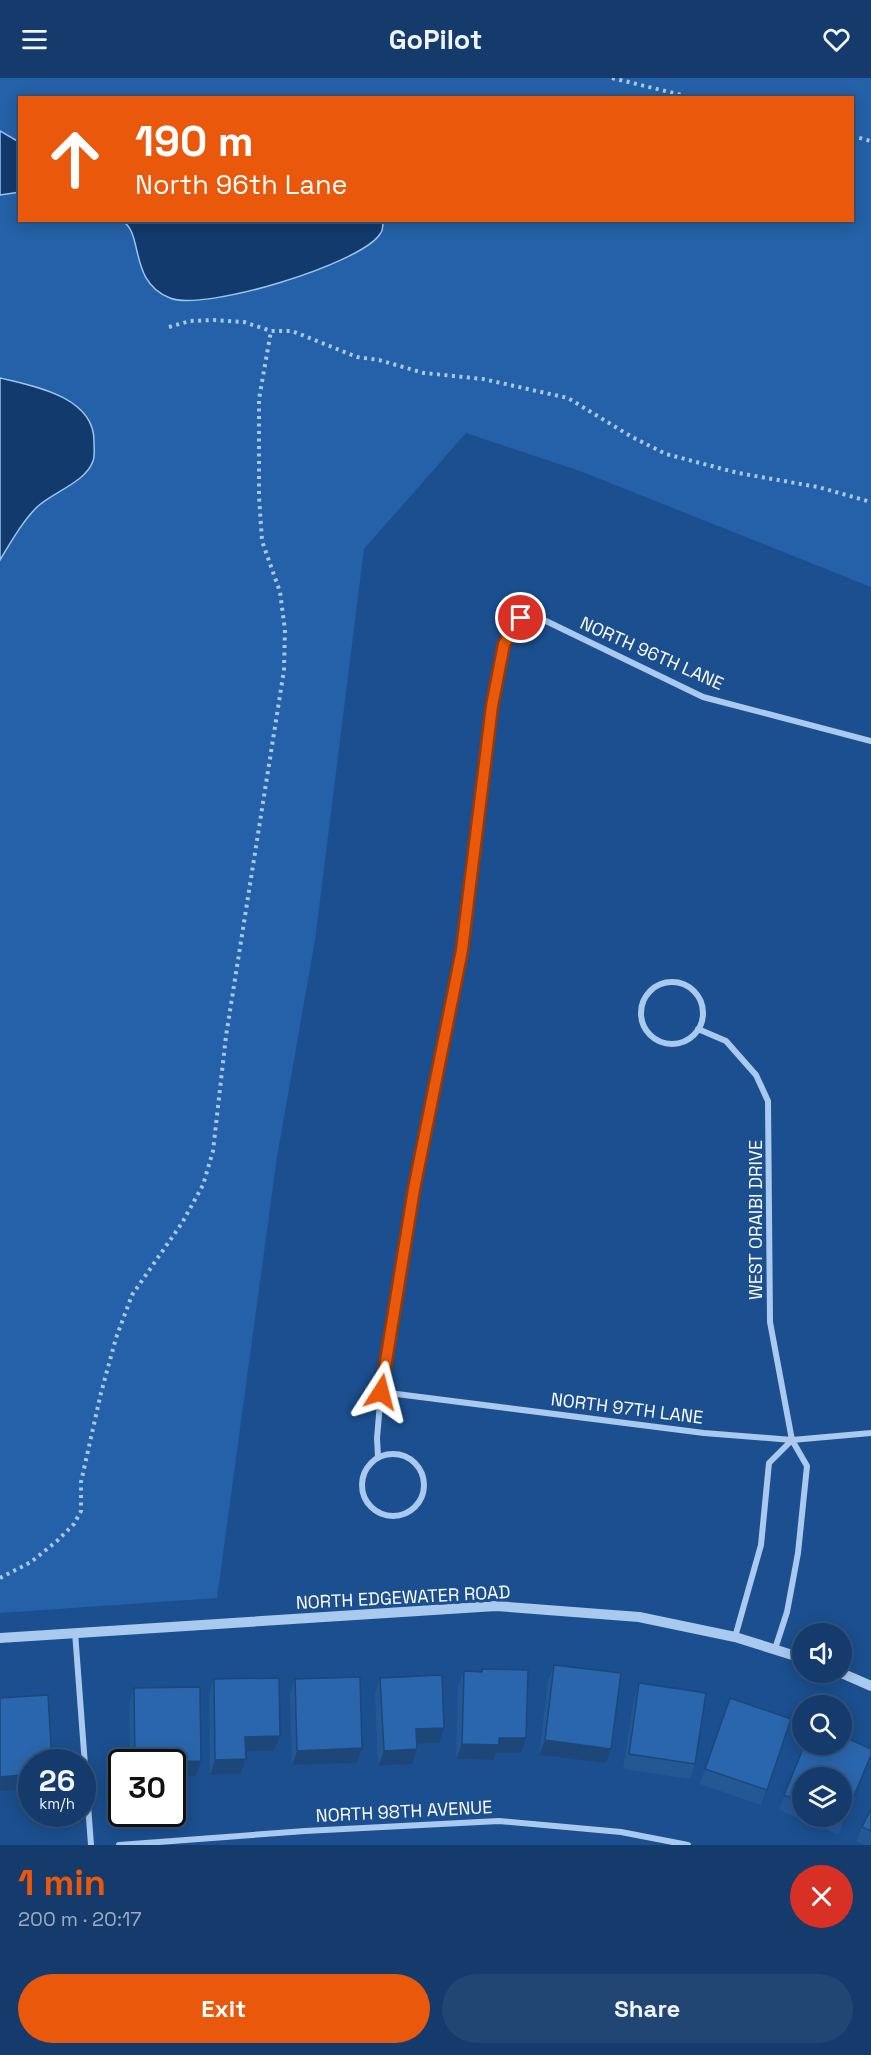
<!DOCTYPE html>
<html lang="en">
<head>
<meta charset="utf-8">
<style>
  :root { --surface:#143b6b; --page:#214673; --text:#f1f3f6; --muted:#9dadc1; --line:#33557e; --accent:#ea580c }
  body { margin:0; font-family:"Space Grotesk",sans-serif; background:var(--page); color:var(--text); height:100vh; display:flex; flex-direction:column; font-size:22px; white-space:nowrap }
  * { box-sizing:border-box; margin:0 }
  p { font-size:20px; color:var(--muted) }
  .icon { flex:none; width:33px; height:33px; fill:none; stroke:currentColor; stroke-width:2; stroke-linecap:round; stroke-linejoin:round }
  .map { position:relative; height:1767px; overflow:hidden }
  .side { display:flex; flex-direction:column; background:var(--surface); flex:1 }
  .side>* { flex:none }
  .hud { position:absolute; left:18px; top:18px; width:836px; height:126px; border-radius:0px; box-shadow:0 3px 15px #0003,0 0 0 2px var(--line); background:#ea580c; color:#fff; overflow:hidden }
  .tools { position:absolute; left:792px; top:1545px; display:grid; gap:12px }
  .tools a { display:grid; place-items:center; width:60px; height:60px; border-radius:50%; background:var(--surface); box-shadow:0 3px 15px #0003,0 0 0 2px var(--line); font-size:30px }
  .speed { position:absolute; left:18px; top:1671px; display:flex; gap:12px; font-size:30px; font-weight:700; text-align:center }
  .speed>* { display:grid; place-content:center; width:78px; height:78px; border-radius:50%; background:var(--surface); box-shadow:0 3px 15px #0003,0 0 0 2px var(--line); line-height:1 }
  .speed small { font-size:15px; font-weight:400 }
  .speed .limit { border:3px solid #111; border-radius:9px; background:#fff; color:#111 }
  .pin { position:absolute; display:grid; place-items:center; width:51px; height:51px; color:#fff; margin:-26px; border:3px solid #fff; border-radius:50%; box-shadow:0 2px 6px #0007 }
  .me { position:absolute; width:66px; margin:-33px; rotate:9deg; stroke-linejoin:round; filter:drop-shadow(0 0 4px #0008) }
  .turn { display:flex; align-items:center; gap:21px; height:126px; padding:0 18px; font-size:27px }
  .turn .icon { width:78px; height:78px; stroke-width:2.5 }
  .turn b { display:block; font-size:42px; line-height:51px }
  .round { display:grid; place-items:center; flex:none; width:63px; height:63px; border-radius:32px; background:var(--page) }
  .summary { display:flex; align-items:center; justify-content:space-between; height:102px; padding:0 18px }
  h1 { font-size:36px; font-weight:800; line-height:45px; color:var(--accent) }
  .action { display:flex; gap:12px; margin-top:auto; padding:12px 18px }
  .action a { flex:1; height:69px; border-radius:36px; background:var(--accent); color:#fff; font-size:24px; font-weight:800; line-height:69px; text-align:center }
  .action a+a { background:var(--page); color:var(--text) }
  header { display:flex; justify-content:space-between; align-items:center; height:78px; padding:0 18px; background:var(--surface); font-size:27px; font-weight:800 }
  .map>svg:first-child { display:block }
  .green { fill:#2461a8; fill-rule:evenodd }
  .water { fill:#123a6d; stroke:#9cc4f0; stroke-width:1.5 }
  .lines { fill:none; stroke-linecap:round; stroke-linejoin:round }
  .path { stroke:#a9c9ee; stroke-width:4; stroke-dasharray:3 4.5; stroke-linecap:butt }
  .minor { stroke:#a9c9ee; stroke-width:6 }
  .tertiary { stroke:#a9c9ee; stroke-width:10 }
  .wall { fill:#245895; fill-rule:evenodd }
  .shaded-wall { fill:#1d4779 }
  .building { fill:#2a66ad; stroke:#1d4779; stroke-width:1.5 }
  .route-casing { stroke:#983908; stroke-width:15 }
  .route { stroke:#ea580c; stroke-width:10 }
  .labels { text-anchor:middle; dominant-baseline:central; stroke-width:6; stroke-linejoin:round; paint-order:stroke }
  .street-label { font-size:18px; fill:#fff; stroke:#1b4f8f }
</style>
</head>
<body>
<header><svg class="icon" aria-label="menu" viewBox="0 0 24 24"><path d="M4 6h16M4 12h16M4 18h16"/></svg>GoPilot<svg class="icon" aria-label="heart" viewBox="0 0 24 24"><path d="M12 20l-8-8c-3-5 5-10 8-4 3-6 11-1 8 4z"/></svg></header>
<div class="map">
<svg width="871" height="1767" viewBox="0 0 871 1767">
  <rect width="100%" height="100%" fill="#1b4f8f"/>
  <!-- green -->
  <path class="green" d="M0 0H871V509L580 393 466 355 364 471 315 862 277 1079 217 1520 0 1535ZM20 20H852V142H20Z"/>
  <!-- water -->
  <path class="water" d="M0 53 19 64 20 114 0 117Z
    M122 143 383 142V143C383 146 383 153 380 156 361 186 203 234 170 220 128 204 144 154 122 143Z
    M0 300C34 308 95 319 94 364 94 370 95 378 93 383 86 404 53 414 37 429 22 444 11 464 0 482Z"/>
  <g class="lines">
    <!-- path -->
    <path class="path" d="M612 0 694 20
      M852 58 871 63
      M169 249 190 243 214 242 244 244 271 253H292L357 279 379 282 424 295 483 301 568 320 632 359 666 376 738 395 818 409 871 424
      M0 1500 31 1484 57 1463 74 1446 81 1433V1404L101 1315 116 1260 132 1217 182 1145 203 1107 213 1073 226 958 284 592 285 552 280 514 262 463 259 418V321L271 253"/>
    <!-- minor -->
    <path class="minor" d="M641 935a31 31 0 1 1 62 0a31 31 0 1 1-62 0Z
      M698 951 726 963 756 997 768 1023 770 1244 792 1362 807 1388 798 1475 787 1534 775 1571
      M381 1314 704 1355 792 1362 871 1355
      M362 1407a31 31 0 1 1 62 0a31 31 0 1 1-62 0Z
      M378 1379 377 1360 381 1314 415 1111 462 872 492 628 504 566 521 540 546 543 703 619 871 663
      M75 1554 91 1767
      M735 1559 761 1467 769 1385 792 1362
      M119 1767 305 1753 499 1743 621 1754 688 1767"/>
    <!-- tertiary -->
    <path class="tertiary" d="M0 1560 496 1528 639 1539 735 1559 802 1580
      M839 1594 871 1608"/>
  </g>
  <!-- wall -->
  <path class="wall" d="M554 1587 611 1671 606 1685 539 1677 548 1602Z
    M482 1591 526 1660 521 1675H496L494 1682 456 1681 458 1608 464 1593 481 1594Z
    M380 1600 444 1650 439 1665 417 1666V1671L412 1686 378 1688 375 1615Z
    M214 1601 280 1658 274 1673 246 1674 240 1696 210 1697 209 1616Z
    M295 1601 362 1670 357 1685 292 1687 290 1616Z
    M639 1605 695 1686 690 1701 623 1691 634 1620Z
    M134 1610 201 1683 196 1698H172V1684H130L129 1625Z
    M730 1620 791 1641 761 1727 700 1706Z
    M842 1658 871 1671V1677L839 1757 779 1732 805 1666H842ZM802 1700H842V1738H802Z
    M871 1731V1767H864L857 1764 862 1749Z"/>
  <!-- shaded-wall -->
  <path class="shaded-wall" d="M444 1650 439 1665 411 1666 416 1651Z
    M280 1658 274 1673 240 1674 245 1659Z
    M499 1660H526L521 1675H496L494 1682 456 1681 462 1666Z
    M545 1662 611 1671 606 1685 539 1677Z
    M362 1670 357 1685 292 1687 297 1673Z
    M417 1671 412 1686 378 1688 384 1673Z
    M871 1677 868 1686 839 1757 844 1742Z
    M246 1681 240 1696 210 1697 215 1682Z
    M201 1683 196 1698H172V1684H135Z
    M32 1696V1711L0 1713V1699Z"/>
  <!-- building -->
  <path class="building" d="M554 1587 621 1595 611 1671 545 1662Z
    M482 1591 528 1592 526 1660H499V1667L462 1666 464 1593 482 1594Z
    M442 1597 444 1650 416 1651 417 1671 384 1673 380 1600Z
    M360 1599 362 1670 297 1673 295 1601Z
    M279 1600 280 1658 245 1659 246 1681 215 1682 214 1601Z
    M639 1605 706 1615 695 1686 629 1676Z
    M200 1609 201 1683 135 1684 134 1610Z
    M48 1617 52 1684H32V1696L0 1699V1620Z
    M730 1620 791 1641 767 1712 705 1691Z
    M842 1658 871 1671V1677L844 1742 837 1738H842V1700H802V1724L784 1717 805 1666H842Z
    M871 1731V1753L862 1749Z"/>
  <g class="lines">
    <defs>
      <path id="route" d="M381 1314 414 1111 462 872 492 628 504 566 521 540"/>
    </defs>
    <!-- route casing -->
    <use href="#route" class="route-casing"/>
    <!-- route -->
    <use href="#route" class="route"/>
  </g>
  <g class="labels">
    <!-- street labels -->
    <g class="street-label">
      <text transform="translate(652 575) rotate(24)">NORTH 96TH LANE</text>
      <text transform="translate(755 1142) rotate(-90)">WEST ORAIBI DRIVE</text>
      <text transform="translate(627 1330) rotate(7)">NORTH 97TH LANE</text>
      <text transform="translate(403 1519) rotate(-3)">NORTH EDGEWATER ROAD</text>
      <text transform="translate(404 1733) rotate(-3)">NORTH 98TH AVENUE</text>
    </g>
  </g>
</svg>
<div class="tools">
<a><svg class="icon" aria-label="sound" viewBox="0 0 24 24"><path d="M4 9h4l5-4v14l-5-4H4zM17 9q2 3 0 6"/></svg></a>
<a><svg class="icon" aria-label="search" viewBox="0 0 24 24"><circle cx="10" cy="10" r="6"/><path d="M15 15l6 6"/></svg></a>
<a><svg class="icon" aria-label="layers" viewBox="0 0 24 24"><path d="M12 4l9 5-9 5-9-5zM3 14l9 5 9-5"/></svg></a>
</div>
<div class="speed"><div>26<small>km/h</small></div><div class="limit">30</div></div>
<div class="pin" style="left:521px;top:540px;background:#d93025"><svg class="icon" aria-label="arrive" viewBox="0 0 24 24"><path d="M6 21V4h12l-3 4 3 4H6"/></svg></div>
<svg class="me" style="left:381px;top:1314px" viewBox="-20 -20 40 40"><path d="M0-17L14 15 0 8-14 15z" fill="#ea580c" stroke="#fff" stroke-width="4"/></svg>
<div class="hud">
<div class="turn"><svg class="icon" aria-label="ahead" viewBox="0 0 24 24"><path d="M12 20V5M6 11l6-6 6 6"/></svg><div><b>190 m</b>North 96th Lane</div></div>
</div>
</div>
<section class="side">
<div class="summary"><div><h1>1 min</h1><p>200 m · 20:17</p></div><a class="round" style="background:#d93025;color:#fff"><svg class="icon" aria-label="close" viewBox="0 0 24 24"><path d="M6 6l12 12M18 6L6 18"/></svg></a></div>
<div class="action"><a>Exit</a><a>Share</a></div>
</section>
</body>
</html>
